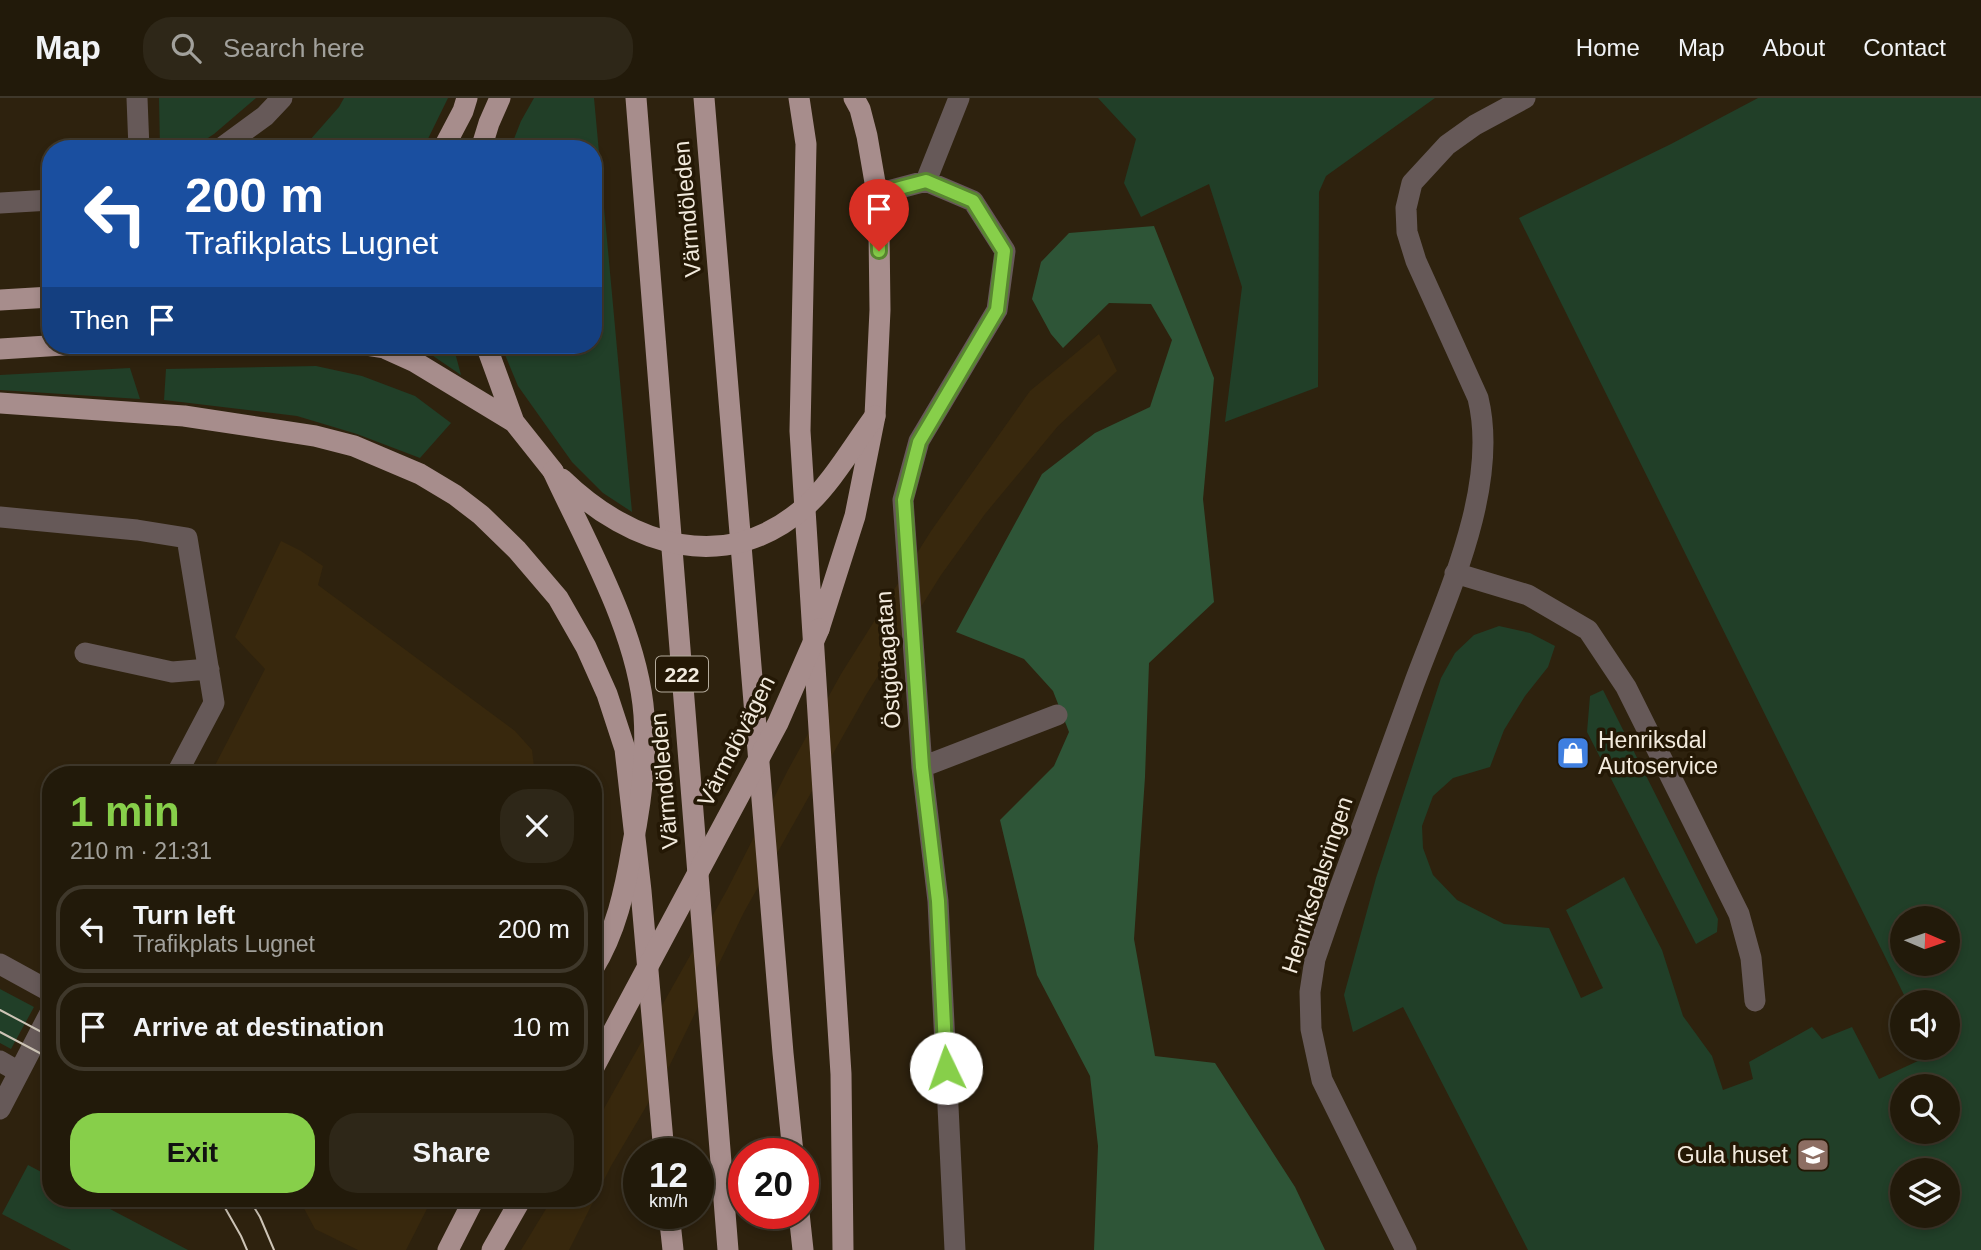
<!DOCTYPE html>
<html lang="en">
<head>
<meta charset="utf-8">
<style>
  :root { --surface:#221a0a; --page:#2e2718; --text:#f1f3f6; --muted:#a2a19c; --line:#3f382b; --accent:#87cf4a }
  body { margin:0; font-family:Helvetica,sans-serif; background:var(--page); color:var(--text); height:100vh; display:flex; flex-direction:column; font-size:26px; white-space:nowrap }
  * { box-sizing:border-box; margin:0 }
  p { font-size:23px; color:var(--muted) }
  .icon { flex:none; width:38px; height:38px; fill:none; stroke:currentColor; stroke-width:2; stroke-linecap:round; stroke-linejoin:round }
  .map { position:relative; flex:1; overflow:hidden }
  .panel { position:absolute; left:42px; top:668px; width:560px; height:441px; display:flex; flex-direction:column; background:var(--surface); border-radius:28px; box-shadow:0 4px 10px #0003,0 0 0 2px var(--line) }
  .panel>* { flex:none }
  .banner { position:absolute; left:42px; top:42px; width:560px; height:214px; border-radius:28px; box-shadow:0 4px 10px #0003,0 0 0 2px var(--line); background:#1a4fa0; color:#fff; overflow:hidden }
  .needle { width:46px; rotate:92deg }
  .tools { position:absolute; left:1890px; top:808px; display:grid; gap:14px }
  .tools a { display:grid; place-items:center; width:70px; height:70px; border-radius:50%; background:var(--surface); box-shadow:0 4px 10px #0003,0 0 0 2px var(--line); font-size:35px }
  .speed { position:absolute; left:623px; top:1040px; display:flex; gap:14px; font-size:35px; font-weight:700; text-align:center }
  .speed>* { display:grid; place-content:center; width:91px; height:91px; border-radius:50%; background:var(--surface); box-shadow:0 4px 10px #0003,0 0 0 2px var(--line); line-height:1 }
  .speed small { font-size:18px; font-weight:400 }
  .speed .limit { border:10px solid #d22; background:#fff; color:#111 }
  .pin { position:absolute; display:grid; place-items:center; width:60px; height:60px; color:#fff; margin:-72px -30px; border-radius:50% 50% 50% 0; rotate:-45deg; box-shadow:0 0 7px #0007 }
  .pin .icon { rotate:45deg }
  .me { position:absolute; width:77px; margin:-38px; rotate:357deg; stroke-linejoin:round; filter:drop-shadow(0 0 5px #0008) }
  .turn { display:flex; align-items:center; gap:24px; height:147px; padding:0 28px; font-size:32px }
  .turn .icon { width:91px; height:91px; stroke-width:2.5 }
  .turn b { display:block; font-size:49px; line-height:60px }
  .then { display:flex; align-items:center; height:66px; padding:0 28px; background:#0003; gap:14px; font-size:26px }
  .round { display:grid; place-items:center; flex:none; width:74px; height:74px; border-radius:28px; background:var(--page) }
  .summary { display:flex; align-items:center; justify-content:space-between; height:119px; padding:0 28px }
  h1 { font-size:42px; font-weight:600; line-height:52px; color:var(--accent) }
  .button { display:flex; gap:14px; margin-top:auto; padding:14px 28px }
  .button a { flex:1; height:80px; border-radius:28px; background:var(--accent); color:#111; font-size:28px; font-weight:600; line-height:80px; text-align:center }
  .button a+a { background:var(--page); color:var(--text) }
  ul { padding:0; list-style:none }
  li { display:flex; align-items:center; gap:21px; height:88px; margin:0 14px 10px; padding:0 14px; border:4px solid var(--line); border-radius:28px }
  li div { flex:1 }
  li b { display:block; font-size:26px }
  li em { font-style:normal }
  header { display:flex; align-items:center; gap:42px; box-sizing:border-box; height:98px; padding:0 35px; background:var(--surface); border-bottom:2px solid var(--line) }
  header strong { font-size:33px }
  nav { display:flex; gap:38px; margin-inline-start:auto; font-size:24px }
  .search { width:490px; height:63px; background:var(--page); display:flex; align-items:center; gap:18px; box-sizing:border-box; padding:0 24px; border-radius:28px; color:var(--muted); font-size:26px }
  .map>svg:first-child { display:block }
  .built { fill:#38280d }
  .green { fill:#213f28; fill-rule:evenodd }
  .forest { fill:#2e5537 }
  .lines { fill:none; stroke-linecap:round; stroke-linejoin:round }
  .minor { stroke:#665958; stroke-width:21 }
  .major { stroke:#a78d8c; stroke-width:21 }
  .tram { stroke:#cdc4b6; stroke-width:2 }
  .major-bridge { stroke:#a78d8c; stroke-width:21 }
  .route-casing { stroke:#588730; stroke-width:18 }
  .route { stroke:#87cf4a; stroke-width:12 }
  .labels { text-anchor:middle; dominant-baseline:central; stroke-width:7; stroke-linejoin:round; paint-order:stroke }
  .shield { fill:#241805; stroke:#b4ab9c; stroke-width:2 }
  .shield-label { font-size:21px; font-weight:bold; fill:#f2eadd }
  .street-label { font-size:23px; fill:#f2eadd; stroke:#241805 }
  .poi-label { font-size:23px; fill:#f2eadd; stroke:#241805; text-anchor:start }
</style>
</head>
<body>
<header>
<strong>Map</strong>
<div class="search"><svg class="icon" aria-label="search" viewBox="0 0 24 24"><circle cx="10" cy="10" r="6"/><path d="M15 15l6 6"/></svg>Search here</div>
<nav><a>Home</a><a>Map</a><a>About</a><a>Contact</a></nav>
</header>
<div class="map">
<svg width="1981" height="1152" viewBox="0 0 1981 1152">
  <rect width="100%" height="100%" fill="#2e220e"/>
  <!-- built -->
  <path class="built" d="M1099 236 1117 273 1058 328 985 416 941 477 866 597 744 814 666 975 611 1068 569 1152H521L552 1101H593V1030L727 792 788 672 841 576 931 433 1030 293Z
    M281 443 301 453 323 468 318 487 515 633 532 652 535 677H210L265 571 235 539Z
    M299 1101H432L406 1152H358L315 1131Z"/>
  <!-- green -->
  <path class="green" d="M159 0H256L214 36 191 51H160Z
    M344 0H448L423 51H302L339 9Z
    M534 0H594L632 414 603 395 572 364 518 288 501 247H593V51H510L521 23Z
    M1098 0H1435L1326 78 1319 94 1318 289 1225 324 1242 189 1209 86 1141 119 1124 85 1136 41Z
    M1758 0H1981V1152H1528L1403 909 1353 934 1344 897 1376 780 1441 580 1455 555 1474 537 1499 528 1530 535 1555 548 1548 569 1525 598 1504 632 1490 669 1453 680 1433 698 1422 728 1423 750 1433 777 1457 802 1504 826 1549 830 1581 900 1603 890 1566 812 1624 779 1662 852 1683 918 1712 958 1723 992 1753 981 1749 964 1812 929 1822 941 1852 929 1879 981 1933 956 1930 950H1948V905H1908L1519 120 1671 46ZM1902 821H1948V866H1902ZM1902 989H1948V1034H1902ZM1902 1073H1948V1118H1902Z
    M414 247H453L461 277 420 249Z
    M316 268 362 278 415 298 451 325 420 360 357 336 297 318 164 302 166 271Z
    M130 270 140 301 0 292V277Z
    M1603 592 1718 821 1717 834 1696 846 1587 634 1590 598Z
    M0 891 34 909 11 951 0 945Z
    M28 1067 51 1079V1101H91L188 1152H71L2 1116Z"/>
  <!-- forest -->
  <path class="forest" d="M1154 128 1214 280 1203 401 1214 504 1149 565 1145 679 1134 841 1155 958 1215 965 1295 1089 1325 1152H1094L1098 1048 1090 978 1037 877 1000 722 1054 668 1069 634 1053 593 1024 561 956 534 1042 376 1095 335 1150 309 1172 242 1151 206 1109 205 1063 250 1051 236 1032 201 1041 164 1069 135Z"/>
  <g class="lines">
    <!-- minor -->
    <path class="minor" d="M137 0 139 51
      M220 51 265 18 282 0
      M926 83 959 0
      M877 96 926 83 973 103 1005 153 997 212 919 343 903 402 922 669 938 803 955 1152
      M0 105 51 102
      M0 419 137 432 187 440 214 605 176 677
      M1455 475 1528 497 1588 532 1626 589 1739 816 1751 860 1755 903
      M85 555 172 574 209 571
      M922 669 1057 617
      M0 866 51 894
      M0 963 19 974
      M0 1011 51 913
      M1406 1152 1322 982 1311 931 1310 894 1315 861 1334 806C1361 733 1387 659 1414 586 1445 502 1500 390 1478 300L1416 163 1407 134 1406 110 1412 85 1447 47 1475 27 1525 0"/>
    <!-- major -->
    <path class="major" d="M636 0 728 1152
      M704 0 783 955 793 1055
      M799 0 806 46 800 333 841 976 843 1152
      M443 51 463 13 467 0
      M481 51 489 25 500 0
      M0 202 51 199
      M365 247 384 250 415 264 514 324
      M486 247 514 324 553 373
      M0 251 63 247
      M0 305 184 318 315 338 354 348 420 376 455 397 481 417 517 452 558 500 586 549 607 596 625 651 641 793 664 1055
      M819 531 855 418 875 318 880 212 879 133 877 96 867 38 860 11 854 0
      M669 1115 673 1152
      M799 1115 803 1152
      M448 1152 474 1101
      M492 1152 521 1101"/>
    <!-- tram -->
    <path class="tram" d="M0 912 51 939
      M0 934 51 961
      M220 1101 241 1138 247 1152
      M249 1101 260 1119 274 1152"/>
    <!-- major-bridge -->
    <path class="major-bridge" d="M553 373C587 447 638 534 644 617 647 661 641 706 632 750 625 792 616 834 593 871
      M562 381C631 448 727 479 806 408 831 386 855 345 875 318
      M593 971 778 625 819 531"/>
  </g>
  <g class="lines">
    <defs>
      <path id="route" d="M879 153 877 96 926 83 973 103 1004 153 997 212 919 344 904 402 922 669 938 803 946 970"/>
    </defs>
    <!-- route casing -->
    <use href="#route" class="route-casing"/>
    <!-- route -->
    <use href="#route" class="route"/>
  </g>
  <!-- icons -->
  <defs>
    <symbol id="shop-square" viewBox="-11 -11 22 22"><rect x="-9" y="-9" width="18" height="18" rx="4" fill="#3f7fe0" stroke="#241805"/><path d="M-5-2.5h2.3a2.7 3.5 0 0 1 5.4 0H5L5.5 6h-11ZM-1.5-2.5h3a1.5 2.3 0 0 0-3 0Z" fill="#fff"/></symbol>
    <symbol id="school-square" viewBox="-11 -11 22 22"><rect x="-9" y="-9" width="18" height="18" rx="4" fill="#8d6e63" stroke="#241805"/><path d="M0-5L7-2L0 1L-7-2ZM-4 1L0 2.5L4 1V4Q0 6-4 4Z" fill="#fff"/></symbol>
  </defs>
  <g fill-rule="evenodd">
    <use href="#shop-square" x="1554" y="636" width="38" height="38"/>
    <use href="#school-square" x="1794" y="1038" width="38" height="38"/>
  </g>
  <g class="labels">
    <!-- shield labels -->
    <rect class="shield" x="656" y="558.5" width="52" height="35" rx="5"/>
    <g class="shield-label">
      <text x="682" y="576">222</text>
    </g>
    <!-- street labels -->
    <g class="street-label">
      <text transform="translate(687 111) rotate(-95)">Värmdöleden</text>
      <text transform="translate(888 562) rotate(-94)">Östgötagatan</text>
      <text transform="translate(736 643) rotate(-63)">Värmdövägen</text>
      <text transform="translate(664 683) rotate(-95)">Värmdöleden</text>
      <text transform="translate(1317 787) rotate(-72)">Henriksdalsringen</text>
    </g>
    <!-- poi labels -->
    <g class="poi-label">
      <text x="1598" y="642">Henriksdal<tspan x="1598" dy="26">Autoservice</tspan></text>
      <text x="1788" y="1057" text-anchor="end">Gula huset</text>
    </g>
  </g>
</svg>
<div class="tools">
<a><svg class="needle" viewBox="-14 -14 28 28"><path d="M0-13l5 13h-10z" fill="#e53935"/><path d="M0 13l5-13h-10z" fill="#a2a19c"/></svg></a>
<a><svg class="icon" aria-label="sound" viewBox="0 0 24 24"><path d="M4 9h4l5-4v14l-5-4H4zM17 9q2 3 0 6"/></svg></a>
<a><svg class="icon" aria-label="search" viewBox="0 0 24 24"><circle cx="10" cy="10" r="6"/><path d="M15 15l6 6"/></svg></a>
<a><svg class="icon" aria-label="layers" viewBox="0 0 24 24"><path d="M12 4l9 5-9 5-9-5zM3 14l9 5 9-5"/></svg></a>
</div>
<div class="speed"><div>12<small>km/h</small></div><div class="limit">20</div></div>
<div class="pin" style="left:879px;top:153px;background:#d93025"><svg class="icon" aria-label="arrive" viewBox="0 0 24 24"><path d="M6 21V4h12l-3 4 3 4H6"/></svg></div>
<svg class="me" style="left:946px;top:970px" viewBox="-20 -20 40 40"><circle r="19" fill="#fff"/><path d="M0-13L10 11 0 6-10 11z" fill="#87cf4a"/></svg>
<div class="banner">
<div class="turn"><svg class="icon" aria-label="left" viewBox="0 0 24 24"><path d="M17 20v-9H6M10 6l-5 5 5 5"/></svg><div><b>200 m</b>Trafikplats Lugnet</div></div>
<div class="then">Then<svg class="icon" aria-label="arrive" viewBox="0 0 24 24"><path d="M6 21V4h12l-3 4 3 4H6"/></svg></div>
</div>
<section class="panel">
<div class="summary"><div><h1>1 min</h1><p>210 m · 21:31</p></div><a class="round"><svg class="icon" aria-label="close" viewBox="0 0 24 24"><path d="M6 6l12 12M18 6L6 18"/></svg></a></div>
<ul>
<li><svg class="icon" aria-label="left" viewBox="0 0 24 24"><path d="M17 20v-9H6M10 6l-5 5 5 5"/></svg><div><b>Turn left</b><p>Trafikplats Lugnet</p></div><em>200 m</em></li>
<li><svg class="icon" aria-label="arrive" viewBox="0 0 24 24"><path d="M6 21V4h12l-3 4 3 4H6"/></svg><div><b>Arrive at destination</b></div><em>10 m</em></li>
</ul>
<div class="button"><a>Exit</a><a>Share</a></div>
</section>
</div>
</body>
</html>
